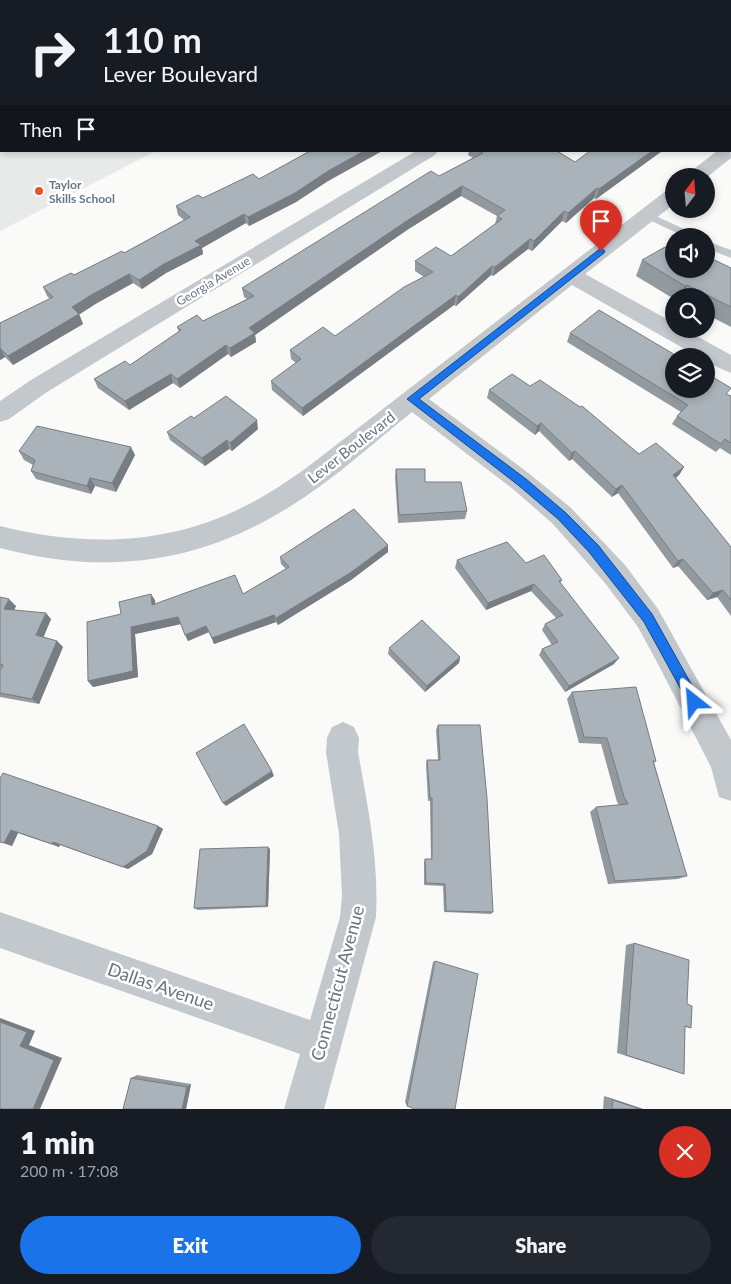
<!DOCTYPE html>
<html lang="en">
<head>
<meta charset="utf-8">
<style>
  :root { --surface:#171b24; --page:#242831; --text:#f1f3f6; --muted:#9ea1a6; --accent:#1a73e8 }
  body { margin:0; font-family:Lato,sans-serif; background:var(--page); color:var(--text); height:100vh; display:flex; flex-direction:column; font-size:19px; white-space:nowrap }
  * { box-sizing:border-box; margin:0 }
  p { font-size:16px; color:var(--muted) }
  .icon { flex:none; width:28px; height:28px; fill:none; stroke:currentColor; stroke-width:2; stroke-linecap:round; stroke-linejoin:round }
  .map { position:relative; height:1109px; overflow:hidden }
  .sheet { display:flex; flex-direction:column; background:var(--surface); flex:1 }
  .sheet>* { flex:none }
  .banner { position:absolute; left:0px; top:0px; width:731px; height:152px; box-shadow:0 2px 8px #0003; background:#171b24; color:var(--text); overflow:hidden }
  .needle { width:32px; rotate:16deg }
  .buttons { position:absolute; left:665px; top:168px; display:grid; gap:10px }
  .buttons a { display:grid; place-items:center; width:50px; height:50px; border-radius:50%; background:var(--surface); box-shadow:0 2px 8px #0003; font-size:25px }
  .pin { position:absolute; display:grid; place-items:center; width:42px; height:42px; color:#fff; margin:-51px -21px; border-radius:50% 50% 50% 0; rotate:-45deg; box-shadow:0 0 5px #0007 }
  .pin .icon { rotate:45deg }
  .me { position:absolute; width:55px; margin:-28px; rotate:332deg; stroke-linejoin:round; filter:drop-shadow(0 0 4px #0008) }
  .turn { display:flex; align-items:center; gap:18px; height:105px; padding:0 20px; font-size:22px }
  .turn .icon { width:65px; height:65px; stroke-width:2.5 }
  .turn b { display:block; font-size:35px; line-height:42px }
  .then { display:flex; align-items:center; height:48px; padding:0 20px; background:#0003; gap:10px; font-size:19px }
  .round { display:grid; place-items:center; flex:none; width:52px; height:52px; border-radius:26px; background:var(--page) }
  .overview { display:flex; align-items:center; justify-content:space-between; height:85px; padding:0 20px }
  h1 { font-size:30px; font-weight:800; line-height:38px }
  .action { display:flex; gap:10px; margin-top:auto; padding:10px 20px }
  .action a { flex:1; height:58px; border-radius:30px; background:var(--accent); color:#fff; font-size:20px; font-weight:800; line-height:58px; text-align:center }
  .action a+a { background:var(--page); color:var(--text) }
  .map>svg:first-child { display:block }
  .built { fill:#e8e9e9 }
  .lines { fill:none; stroke-linecap:round; stroke-linejoin:round }
  .service { fill:#c3c8cc; fill-rule:evenodd }
  .minor { fill:#c3c8cc; fill-rule:evenodd }
  .wall { fill:#929a9f }
  .shaded-wall { fill:#777d82 }
  .building { fill:#aab3b9; stroke:#777d82 }
  .route { fill:#1a73e8; stroke:#114b97 }
  .poi-dot { fill:#e4572e; stroke:#fff; stroke-width:2 }
  .labels { text-anchor:middle; dominant-baseline:central; stroke-width:5; stroke-linejoin:round; paint-order:stroke }
  .far-poi-label { font-size:12px; font-weight:bold; fill:#657683; stroke:#fff; text-anchor:start }
  .far-street-label { font-size:12px; fill:#657683; stroke:#fff }
  .street-label { font-size:15px; fill:#657683; stroke:#fff }
  .near-street-label { font-size:18px; fill:#657683; stroke:#fff }
</style>
</head>
<body>
<div class="map">
<svg width="731" height="1109" viewBox="0 0 731 1109">
  <rect width="100%" height="100%" fill="#fafaf8"/>
  <!-- built -->
  <path class="built" d="M0 80 1 151H156L0 231Z"/>
  <g class="lines">
    <!-- service -->
    <path class="service" d="M647 212 695 234 697 236H683L643 217 642 215 643 213Z
      M706 241 731 250V258L706 248Z"/>
    <!-- minor -->
    <path class="minor" d="M730 146 731 158 706 178V176H688L690 172 717 151H730Z
      M416 151H438L435 155 47 392 9 419 0 422V401L31 380Z
      M674 188V204L585 274 674 323V329H684L731 355V373L706 362V356H697L572 285 429 399 531 475 571 508 625 565 658 609 731 740V801L719 797 711 767 659 666 638 627 605 583 553 524 513 489 412 412C371 445 331 482 286 509 195 565 102 575 0 548V526C83 547 169 546 247 505 268 495 286 482 305 469L667 190Z
      M343 722 354 727 359 738 358 752C368 807 379 861 376 917L324 1109H284L300 1054 0 948V912L310 1020 340 917 342 896 339 834 326 752 327 738 332 727Z"/>
  </g>
  <!-- wall -->
  <path class="wall" d="M0 0 1 1V58H0Z
    M307 151H382L328 181 296 202 249 226 246 223 202 248 203 254 166 273 142 289 133 283 97 303 79 314 83 324 13 365 5 357 0 360V323L50 299 47 296 43 287 74 275 124 253 184 220 178 215 176 206 203 198 259 179 307 153Z
    M469 151H557L575 162 662 151 596 199 594 198 566 223 562 221 532 251 528 249 493 276 491 275 456 306 454 305 303 416 272 390 271 381 296 363 291 359 290 350 335 336 424 277 415 271V261L451 256 495 224 497 216 461 196 407 230 255 335 256 342 231 357 228 354 180 388 173 383 129 410 98 388 94 379 130 365 179 332 177 327 203 321 247 299 244 297 242 288 439 176 473 158 468 155Z
    M642 260 674 269 731 268V327L706 314V296H674V299L636 276Z
    M570 333 731 396V455L720 448 716 452 672 424 677 416 681 412 567 342Z
    M530 386 639 454 684 467 679 475 676 478 731 547V616L717 597 707 600 678 566 673 568 618 493 612 497 572 459 569 461 539 431 535 435 487 398 489 390Z
    M194 418 258 429 232 451 229 449 205 466 170 440 167 432Z
    M19 451 135 455 116 492 95 486 91 494 36 479 31 471 33 465 24 460Z
    M396 469 425 482 467 511 465 519 398 523 395 477Z
    M388 552 351 580 278 625 276 622 214 644 209 632 188 641 181 624 135 634 138 677 93 687 88 681 121 614 155 600V604L243 594 286 569 281 564 280 557Z
    M457 560 526 563 562 580 560 583 614 664 565 692 539 655 542 649 552 645 542 630 545 624 556 618 531 591 486 610 455 568Z
    M0 597 16 606 14 610 51 619 43 637 57 641 63 647 39 704 0 697V671L1 669H0Z
    M389 648 460 657 459 663 425 692 388 654Z
    M572 692 656 761 654 763 687 876 678 879 608 884 590 812 596 807 619 805 617 802 601 744 579 743 567 699Z
    M438 725 493 912 491 914 444 912 443 886 424 885V862L425 859H431L430 801H428L426 764 427 760H438L436 730Z
    M0 778 158 826 163 829 152 854 128 869 60 845 59 847 18 833 12 846 0 842Z
    M270 849 268 907 198 910 194 908Z
    M634 943 687 1004 691 1028 685 1027 684 1074 617 1053 626 945Z
    M435 961 407 1106 405 1102 433 962Z
    M137 1075 191 1084 186 1109H123L131 1078Z
    M604 1096 643 1109H603Z"/>
  <!-- shaded-wall -->
  <path class="shaded-wall" d="M630 0H637V1H628Z
    M364 151H382L328 181 296 202 249 226 248 217Z
    M652 151H662L596 199 599 189Z
    M462 186 461 196 407 230 255 335 256 342 231 357 230 348 249 328 408 220Z
    M597 188 594 198 566 223 568 213Z
    M564 211 562 221 532 251 534 241Z
    M244 214 246 223 202 248 203 254 166 273 142 289 139 280 195 241Z
    M530 239 528 249 493 276 495 267Z
    M492 266 491 275 456 306 458 297Z
    M129 274 133 283 97 303 77 316 79 314 83 324 13 365 8 356 72 307 93 294Z
    M687 285 682 296H681L685 286Z
    M456 295 454 305 303 416 302 408Z
    M226 345 228 354 180 388 177 379Z
    M0 348 5 357 0 360Z
    M171 374 173 383 129 410 125 401Z
    M257 420 258 429 232 451 230 443Z
    M541 423 539 431 535 435 537 426Z
    M227 440 229 449 205 466 202 458Z
    M131 447 135 455 116 492 112 483Z
    M575 451 572 459 569 461 572 453Z
    M684 467 679 475 668 483 673 475Z
    M90 478 95 486 91 494 87 486Z
    M622 485 618 493 612 497 616 489Z
    M388 545V552L351 580 278 625 276 618Z
    M683 559 678 566 673 568 678 561Z
    M534 584 531 591 486 610 488 603Z
    M723 590 717 597 707 600 713 593Z
    M151 594 155 600 156 612 152 605Z
    M9 599 16 606 11 616 4 609Z
    M46 613 51 619 42 641 36 635Z
    M274 615 276 622 214 644 212 638Z
    M178 617 181 624 135 634 138 677 93 687 88 681 131 627Z
    M206 626 209 632 188 641 185 635Z
    M57 641 63 647 39 704 32 699Z
    M460 657 459 663 425 692 427 686Z
    M619 658 614 664 565 692 569 686Z
    M272 771 274 776 226 806 223 803Z
    M158 826 163 829 152 854 128 869 123 867Z
    M11 830 18 833 12 846 4 843Z
    M53 842 60 845 59 847 52 844Z
    M268 847 270 849 268 907 266 906Z
    M0 1018 35 1031 29 1045 62 1058 40 1109H33L20 1046 0 1022Z
    M191 1084 186 1109H182L187 1087Z
    M604 1096 643 1109H640L613 1100Z"/>
  <!-- building -->
  <path class="building" d="M0 0H164L173 1H1V50L0 49Z
    M202 0H303L306 1H199Z
    M350 0H393L392 1H349Z
    M577 0H630L628 1H575Z
    M712 0H731V92L730 93V1H710Z
    M310 151H364L328 171 295 193 248 217 244 214 195 241 201 245 164 264 139 280 129 274 93 294 72 307 79 314 8 356 0 348V323L53 297 43 287 71 273 74 275 122 251 124 253 190 217 176 206 198 195 203 198 253 174 259 179Z
    M480 151H557L575 162 590 151H652L599 189 597 188 568 213 564 211 534 241 530 239 495 267 492 266 458 297 456 295 302 408 271 381 301 359 290 350 323 327 335 336 404 287 433 272 415 261 436 247 451 256 502 219 497 216 505 210 462 186 408 220 249 328 255 333 230 348 226 345 177 379 171 374 125 401 94 379 125 361 130 365 181 330 177 327 197 315 203 321 254 296 242 288 431 171 439 176 483 153Z
    M665 247 674 252V269H706V256L731 268V307L687 285 685 286 642 260Z
    M599 310 677 356H674V389H706V373L731 388 726 394 731 396V443L725 439 721 444 677 416 688 405 570 333Z
    M512 374 530 386 540 380 580 407 582 406 639 454 656 443 684 467 673 475 731 547V600L723 590 713 593 683 559 678 561 622 485 616 489 575 451 572 453 541 423 537 426 489 390Z
    M226 396 257 420 230 443 227 440 202 458 167 432 191 416 194 418Z
    M37 426 131 447 112 483 90 478 87 486 31 471 35 460 19 451Z
    M396 469H425V482H461L467 511 399 515Z
    M354 509 388 545 350 573 276 618 274 615 212 638 206 626 185 635 178 617 131 627 133 671 88 681 87 622 121 614 119 602 151 594 152 605 235 575 243 594 289 567 280 557Z
    M507 542 526 563 544 555 562 580 559 581 619 658 569 686 542 649 558 642 545 624 563 615 534 584 488 603 457 560Z
    M0 597 9 599 4 609 46 613 36 635 57 641 32 699 0 693V671L3 665 0 664Z
    M422 620 460 657 427 686 389 648Z
    M636 687 656 761H653L687 876 615 881 596 807 628 804 624 797 607 738 584 737 572 692Z
    M244 724 272 771 223 803 196 753Z
    M438 725H480L487 798 493 912 446 911 445 884 426 883 425 859H432V798H430L427 760H440Z
    M3 773 158 826 147 851 123 867 53 842 52 844 11 830 4 843 0 842V778Z
    M268 847 266 906 194 908 200 849Z
    M634 943 689 960 687 1004 692 1006 691 1028 685 1026 684 1074 626 1055Z
    M435 961 478 974 455 1109H415L407 1106Z
    M0 1022 27 1032 20 1046 54 1060 33 1109H3L0 1108Z
    M131 1078 187 1087 182 1109H123Z
    M613 1100 640 1109H612Z"/>
  <!-- route -->
  <path class="route" d="M601 248 605 251 604 253 419 399 526 479 566 513 598 545 652 614 699 698 701 702 699 706 694 708 690 706 644 622 589 552 558 519 518 485 407 399Z"/>
  <!-- markers -->
  <circle class="poi-dot" cx="39" cy="191" r="5"/>
  <g class="labels">
    <!-- far-poi labels -->
    <g class="far-poi-label">
      <text x="49" y="184">Taylor<tspan x="49" dy="14">Skills School</tspan></text>
    </g>
    <!-- far-street labels -->
    <g class="far-street-label">
      <text transform="translate(213 281) rotate(-31)">Georgia Avenue</text>
    </g>
    <!-- street labels -->
    <g class="street-label">
      <text transform="translate(351 447) rotate(-38)">Lever Boulevard</text>
    </g>
    <!-- near-street labels -->
    <g class="near-street-label">
      <text transform="translate(337 983) rotate(-75)">Connecticut Avenue</text>
      <text transform="translate(161 986) rotate(19)">Dallas Avenue</text>
    </g>
  </g>
</svg>
<div class="buttons">
<a><svg class="needle" viewBox="-14 -14 28 28"><path d="M0-13l5 13h-10z" fill="#e53935"/><path d="M0 13l5-13h-10z" fill="#9ea1a6"/></svg></a>
<a><svg class="icon" aria-label="sound" viewBox="0 0 24 24"><path d="M4 9h4l5-4v14l-5-4H4zM17 9q2 3 0 6"/></svg></a>
<a><svg class="icon" aria-label="search" viewBox="0 0 24 24"><circle cx="10" cy="10" r="6"/><path d="M15 15l6 6"/></svg></a>
<a><svg class="icon" aria-label="layers" viewBox="0 0 24 24"><path d="M12 4l9 5-9 5-9-5zM3 14l9 5 9-5"/></svg></a>
</div>
<div class="pin" style="left:601px;top:251px;background:#d93025"><svg class="icon" aria-label="arrive" viewBox="0 0 24 24"><path d="M6 21V4h12l-3 4 3 4H6"/></svg></div>
<svg class="me" style="left:694px;top:702px" viewBox="-20 -20 40 40"><path d="M0-17L14 15 0 8-14 15z" fill="#1a73e8" stroke="#fff" stroke-width="4"/></svg>
<div class="banner">
<div class="turn"><svg class="icon" aria-label="right" viewBox="0 0 24 24"><path d="M7 20v-9h11M14 6l5 5-5 5"/></svg><div><b>110 m</b>Lever Boulevard</div></div>
<div class="then">Then<svg class="icon" aria-label="arrive" viewBox="0 0 24 24"><path d="M6 21V4h12l-3 4 3 4H6"/></svg></div>
</div>
</div>
<section class="sheet">
<div class="overview"><div><h1>1 min</h1><p>200 m · 17:08</p></div><a class="round" style="background:#d93025;color:#fff"><svg class="icon" aria-label="close" viewBox="0 0 24 24"><path d="M6 6l12 12M18 6L6 18"/></svg></a></div>
<div class="action"><a>Exit</a><a>Share</a></div>
</section>
</body>
</html>
